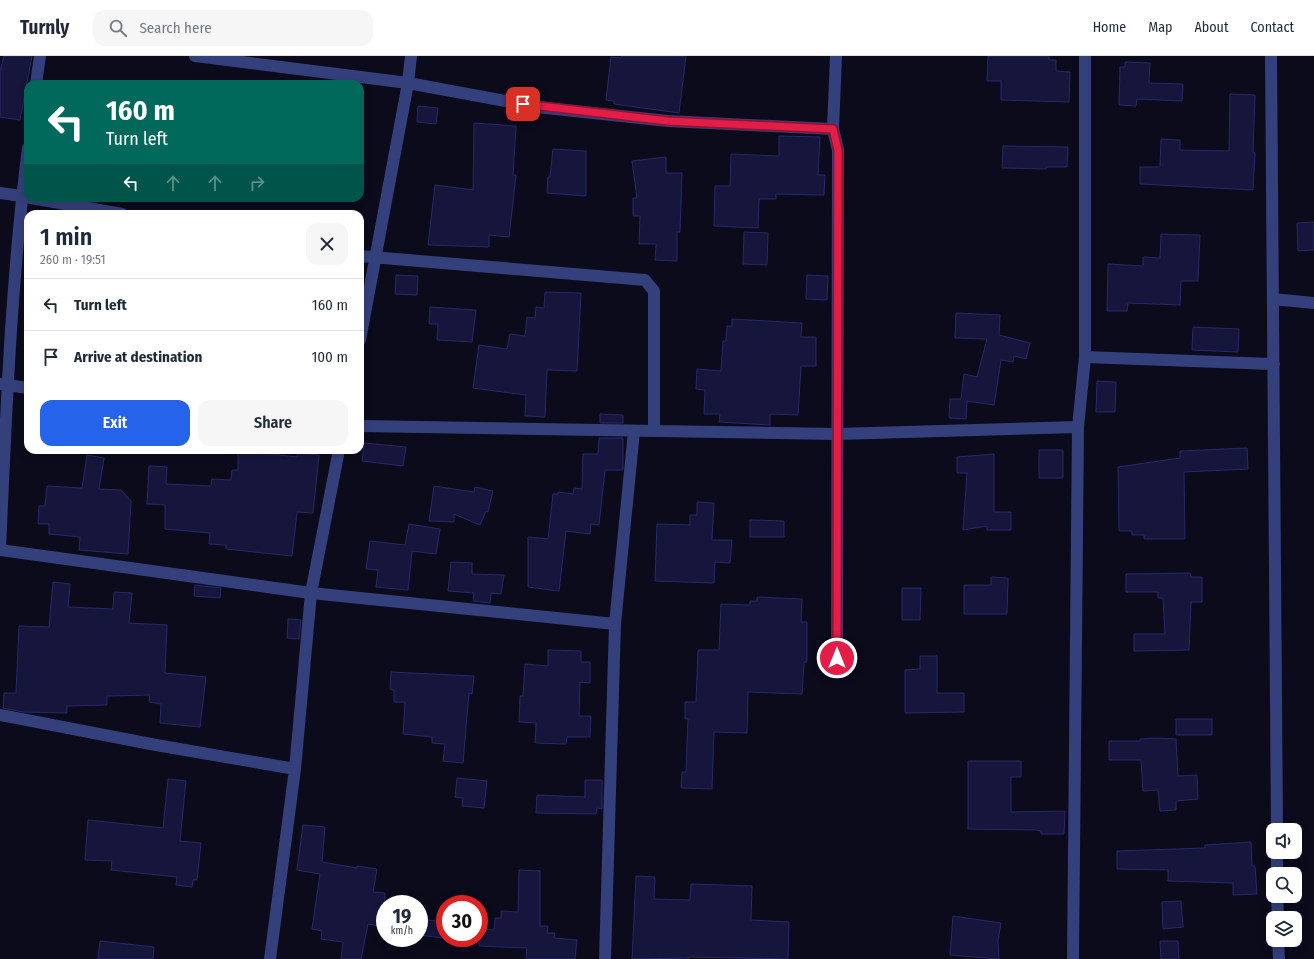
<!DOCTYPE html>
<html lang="en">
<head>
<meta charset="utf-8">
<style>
  :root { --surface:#fff; --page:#f6f6f7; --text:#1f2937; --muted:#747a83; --line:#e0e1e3; --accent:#2563eb }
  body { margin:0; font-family:"Fira Sans Condensed",sans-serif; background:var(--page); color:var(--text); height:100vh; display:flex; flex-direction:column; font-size:15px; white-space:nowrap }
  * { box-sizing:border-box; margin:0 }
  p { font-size:13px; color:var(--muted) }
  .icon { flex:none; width:22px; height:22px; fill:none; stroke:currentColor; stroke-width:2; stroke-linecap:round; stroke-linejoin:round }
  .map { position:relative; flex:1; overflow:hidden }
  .panel { position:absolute; left:24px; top:154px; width:340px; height:244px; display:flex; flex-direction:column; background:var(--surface); border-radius:12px; box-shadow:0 2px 10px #0003 }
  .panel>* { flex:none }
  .banner { position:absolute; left:24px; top:24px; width:340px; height:122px; border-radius:12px; box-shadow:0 2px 10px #0003; background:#00695c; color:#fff; overflow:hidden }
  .buttons { position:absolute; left:1266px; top:767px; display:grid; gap:8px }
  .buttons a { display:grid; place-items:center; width:36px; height:36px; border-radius:8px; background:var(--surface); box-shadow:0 2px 10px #0003; font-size:20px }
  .speed { position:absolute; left:376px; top:839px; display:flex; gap:8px; font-size:20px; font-weight:700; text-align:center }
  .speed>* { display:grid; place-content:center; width:52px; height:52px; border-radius:50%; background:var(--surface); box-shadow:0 2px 10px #0003; line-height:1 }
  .speed small { font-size:10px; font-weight:400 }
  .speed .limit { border:6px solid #d22; background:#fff; color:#111 }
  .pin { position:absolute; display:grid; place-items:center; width:34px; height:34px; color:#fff; margin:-17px; border-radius:8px; box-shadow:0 2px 6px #0006 }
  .me { position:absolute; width:44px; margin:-22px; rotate:0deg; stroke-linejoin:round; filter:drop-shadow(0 0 3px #0008) }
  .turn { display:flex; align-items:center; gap:14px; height:84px; padding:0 16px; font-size:18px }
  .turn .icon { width:52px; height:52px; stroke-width:2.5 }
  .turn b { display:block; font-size:28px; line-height:34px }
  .lanes { display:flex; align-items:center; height:38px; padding:0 16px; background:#0003; justify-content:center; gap:20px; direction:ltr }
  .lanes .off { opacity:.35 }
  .round { display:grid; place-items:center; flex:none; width:42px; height:42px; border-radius:12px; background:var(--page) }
  .headline { display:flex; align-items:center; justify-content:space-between; height:68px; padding:0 16px }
  h1 { font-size:24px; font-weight:600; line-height:30px }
  .action { display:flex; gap:8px; margin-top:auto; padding:8px 16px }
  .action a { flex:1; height:46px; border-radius:12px; background:var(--accent); color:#fff; font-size:16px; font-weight:600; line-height:46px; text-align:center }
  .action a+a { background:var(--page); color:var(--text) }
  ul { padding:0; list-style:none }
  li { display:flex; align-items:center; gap:12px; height:52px; padding:0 16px; border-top:1px solid var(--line) }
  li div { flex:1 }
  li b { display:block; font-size:15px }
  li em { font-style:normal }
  header { display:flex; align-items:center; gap:24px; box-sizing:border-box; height:56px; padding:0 20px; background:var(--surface); border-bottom:1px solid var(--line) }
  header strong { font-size:19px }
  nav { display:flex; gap:22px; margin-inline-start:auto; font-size:14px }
  .search { width:280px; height:36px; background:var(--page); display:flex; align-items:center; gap:10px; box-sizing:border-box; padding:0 14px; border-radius:12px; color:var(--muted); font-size:15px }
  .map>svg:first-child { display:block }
  .building { fill:#16163d; stroke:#28286a }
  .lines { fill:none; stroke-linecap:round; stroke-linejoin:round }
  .minor { stroke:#34407c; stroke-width:12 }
  .route-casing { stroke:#92132f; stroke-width:10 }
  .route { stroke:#e11d48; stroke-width:7 }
</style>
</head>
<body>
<header>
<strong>Turnly</strong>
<div class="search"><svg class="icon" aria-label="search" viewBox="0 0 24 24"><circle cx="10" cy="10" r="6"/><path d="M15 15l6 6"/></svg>Search here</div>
<nav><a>Home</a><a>Map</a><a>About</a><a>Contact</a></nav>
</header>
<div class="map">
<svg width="1314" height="903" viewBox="0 0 1314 903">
  <rect width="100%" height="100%" fill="#0b0b1c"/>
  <!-- building -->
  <path class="building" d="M4 0H32L20 64 0 61V16Z
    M622 0H686L679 57 614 48V45L606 44 611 1 621 2Z
    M988 0H1049V4H1056V15L1070 16 1069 46 1001 44V25H987Z
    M1125 6 1150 7 1149 27 1183 28 1182 45 1137 43 1136 50 1119 49 1120 11H1125Z
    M1230 38 1255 39 1253 96 1255 97 1253 134 1140 128V111H1160L1161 83 1180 84V94L1229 95Z
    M418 50 438 52 436 68 417 66Z
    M474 67 516 70 513 119H516L509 181 489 179V191L428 189 435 129 473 134Z
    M779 80 820 81 818 119H825L824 139 776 138V143H759L758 172 714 170 715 130H730L731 98 779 100Z
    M1003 90 1068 91 1067 111H1046V113L1002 112Z
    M553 93 586 95V140L547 137 548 121H550Z
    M666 101V117H682L680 176H677V205L655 204 656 188H639L640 160H633V142H637L632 105Z
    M1314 166V194L1298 195 1297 167Z
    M744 176 768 177 767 209 743 208Z
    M1161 178 1200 179 1198 225H1181L1180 249 1128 247 1127 255H1107L1108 208 1143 210V201L1160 202Z
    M396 219 418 220 417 239 395 238Z
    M807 219 828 220 827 244 806 243Z
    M545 236 581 237 577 315 547 314 545 361 525 360 526 339 473 332 479 289 507 293 510 278 525 280 527 261 535 262 536 251 544 252Z
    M430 251 476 254 472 286 437 284 438 268H429Z
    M956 257 1000 259 999 279 1030 287 1026 303 1014 300 1013 306 1001 304 994 349 967 345 966 363 949 362 950 343H961L964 318 977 321 987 283 955 282Z
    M732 263 802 267 801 281H816V310H801L798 359 770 358V369L719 366 720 358H704L705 334 696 333 697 313 721 315 723 285H726L727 270H732Z
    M1193 271 1239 273 1238 296 1192 294Z
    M1097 325 1116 326 1115 356H1096Z
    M600 358 623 359V367H600Z
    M599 382H623V414H605L599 469 591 468 590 478 566 475 559 535 528 531V481L548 483 553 438H558V436L573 438 574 432 582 433 583 398H598Z
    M364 387 406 391 403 410 362 405Z
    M1247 392 1248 413 1184 416 1185 483H1144V479H1132V475H1119L1118 411 1180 402V395Z
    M1039 394H1063V422H1039Z
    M238 396H255L297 401 298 397 319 399 313 457 297 456 292 500 226 493V489L209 488 210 477 165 473V449L147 448 149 410 167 411 166 428 211 430 212 423 231 424 232 414H238Z
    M994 398V456H1011V474H987V470L963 474 967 417H957V401Z
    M87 399 104 402 99 433 121 434 131 445 128 498 79 494 80 481 49 478V468H38L39 450H45L47 430 82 432Z
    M434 430 474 436 475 431 493 435 488 456 486 455 480 469 454 458V466L429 465Z
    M697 446 714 447 712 484H732L730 507 715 506 714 527 655 525 657 468 690 469V459H697Z
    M750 464 784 465V481H750Z
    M409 468 440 473 436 498 412 495 408 534 376 531 378 514 366 513 370 485 405 489Z
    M451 506 472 507V518L504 519 501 538 491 537 490 547 473 545 474 537 448 535Z
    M1190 517 1191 521H1202V546H1191L1189 594 1134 595V578H1165L1163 542H1158V536H1126V518Z
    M991 521 1008 522 1007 558H964V529H991Z
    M53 526 70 528 68 551 113 553 114 536 132 537 129 567 167 569 165 617 206 621 200 671 160 667 161 648 149 646 150 639 107 640V649L67 650V657L23 656 3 652 4 637H16L19 570 49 571Z
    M195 529 221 532 220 542 194 540Z
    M902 532H921L920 564H902Z
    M757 541 802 543 801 566H807V606H804L802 638 748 636 747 677 714 676 712 733 681 732 682 716H686L688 663H685V646H696L698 594H719L721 548 750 549V545H757Z
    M288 563 301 564 299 583 287 582Z
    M548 594 581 595V606H590V627L580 626 579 660H591L590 681H567L566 688 535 687 536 667 519 666 520 640H523L525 608 548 610Z
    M920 600H937V637H964V656L905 657V614L920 613Z
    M391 616 474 620 472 638 469 637 463 707 443 705 445 688 432 687V681L403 678 405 646H394V634L390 633Z
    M1176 663H1212V679H1176Z
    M1155 682 1176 683 1178 720 1197 719 1198 743 1176 745V754L1160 755 1158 734 1143 735 1141 704H1109V685H1140V683Z
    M968 705H1021V721H1011V756L1065 755 1064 778H1041V775L1036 774 968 773Z
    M457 722 487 725 484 752 462 750 463 742 455 741Z
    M168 723 186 725 180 785 201 787 197 824H193L192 831 176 829 177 821 111 814 112 805 85 804 88 764 163 772Z
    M585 724H602V753L597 752 596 758 536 757 537 739 585 741Z
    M303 769 325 771 322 806 357 812V810L377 813 373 836 385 837V871L368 868 361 903H341L343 886 321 883 322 875 312 873 320 818 297 814Z
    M1251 786 1252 810H1255L1257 838 1233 839V827L1168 825V814L1117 813V795L1205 792V789Z
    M519 814 540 815V870H548L547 877H555L554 882 577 884 575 903H526L527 892 479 890V873L494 874 495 862H501V855L518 856Z
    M636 820 655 821 654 843 690 844 691 828 752 830 751 864 789 866 788 903 689 901V902L632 903Z
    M1181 845 1183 871 1163 873 1162 846Z
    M953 860 1001 867 998 885 999 903 950 899Z
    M419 863 445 866 443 882 419 879Z
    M100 885 154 891 153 903H98Z
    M1160 885H1178L1179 903H1161Z"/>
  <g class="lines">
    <!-- minor -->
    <path class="minor" d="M195 0 408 27 537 51 668 65 833 73
      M836 0 833 73 838 94 837 602
      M1271 0 1277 774
      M36 28 40 0
      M0 137 28 141
      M31 142 122 158
      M360 200 645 224 654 235V375
      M1273 243 1314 247
      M360 284 408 27 411 0
      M1085 301 1274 308
      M0 328 28 332
      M360 370 837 378 1078 371
      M0 493C6 359 11 225 28 92
      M0 494 311 537 615 568
      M0 659 156 689 295 713
      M1277 796V818
      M1277 840 1278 862
      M1278 884 1279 903
      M270 903 295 713 311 537 339 394
      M605 903 615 568 634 375
      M1073 903 1078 371 1085 301V0"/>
  </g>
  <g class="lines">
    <defs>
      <path id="route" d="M523 48 668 65 833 73 838 94 837 602"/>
    </defs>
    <!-- route casing -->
    <use href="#route" class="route-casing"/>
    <!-- route -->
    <use href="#route" class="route"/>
  </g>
</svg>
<div class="buttons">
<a><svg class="icon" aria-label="sound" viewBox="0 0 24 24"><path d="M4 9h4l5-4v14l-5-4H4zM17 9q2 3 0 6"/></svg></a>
<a><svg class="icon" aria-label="search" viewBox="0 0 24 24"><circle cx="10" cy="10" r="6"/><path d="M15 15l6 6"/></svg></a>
<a><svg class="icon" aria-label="layers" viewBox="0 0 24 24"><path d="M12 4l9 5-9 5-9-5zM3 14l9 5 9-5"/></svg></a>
</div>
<div class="speed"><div>19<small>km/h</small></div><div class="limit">30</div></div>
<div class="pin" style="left:523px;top:48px;background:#d93025"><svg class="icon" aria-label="arrive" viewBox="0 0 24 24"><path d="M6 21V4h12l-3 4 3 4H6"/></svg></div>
<svg class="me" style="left:837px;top:602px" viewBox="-20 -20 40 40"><circle r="17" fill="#e11d48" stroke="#fff" stroke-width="3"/><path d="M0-11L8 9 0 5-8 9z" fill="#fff"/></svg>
<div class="banner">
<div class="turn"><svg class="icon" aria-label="left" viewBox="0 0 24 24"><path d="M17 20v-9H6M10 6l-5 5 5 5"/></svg><div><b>160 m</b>Turn left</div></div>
<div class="lanes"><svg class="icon" aria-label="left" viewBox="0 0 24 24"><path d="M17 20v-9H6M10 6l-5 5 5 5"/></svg><svg class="icon off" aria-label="ahead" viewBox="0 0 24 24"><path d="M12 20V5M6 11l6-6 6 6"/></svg><svg class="icon off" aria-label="ahead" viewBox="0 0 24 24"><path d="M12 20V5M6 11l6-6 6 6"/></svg><svg class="icon off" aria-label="right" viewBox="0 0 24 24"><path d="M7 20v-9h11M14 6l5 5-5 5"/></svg></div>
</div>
<section class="panel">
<div class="headline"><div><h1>1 min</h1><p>260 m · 19:51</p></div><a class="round"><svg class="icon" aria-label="close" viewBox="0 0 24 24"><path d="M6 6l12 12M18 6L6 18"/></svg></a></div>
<ul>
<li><svg class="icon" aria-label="left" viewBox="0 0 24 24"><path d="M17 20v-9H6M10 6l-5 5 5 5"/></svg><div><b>Turn left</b></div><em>160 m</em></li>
<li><svg class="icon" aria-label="arrive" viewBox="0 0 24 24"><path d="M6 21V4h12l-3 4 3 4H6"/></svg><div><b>Arrive at destination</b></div><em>100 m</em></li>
</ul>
<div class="action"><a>Exit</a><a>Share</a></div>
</section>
</div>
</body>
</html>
